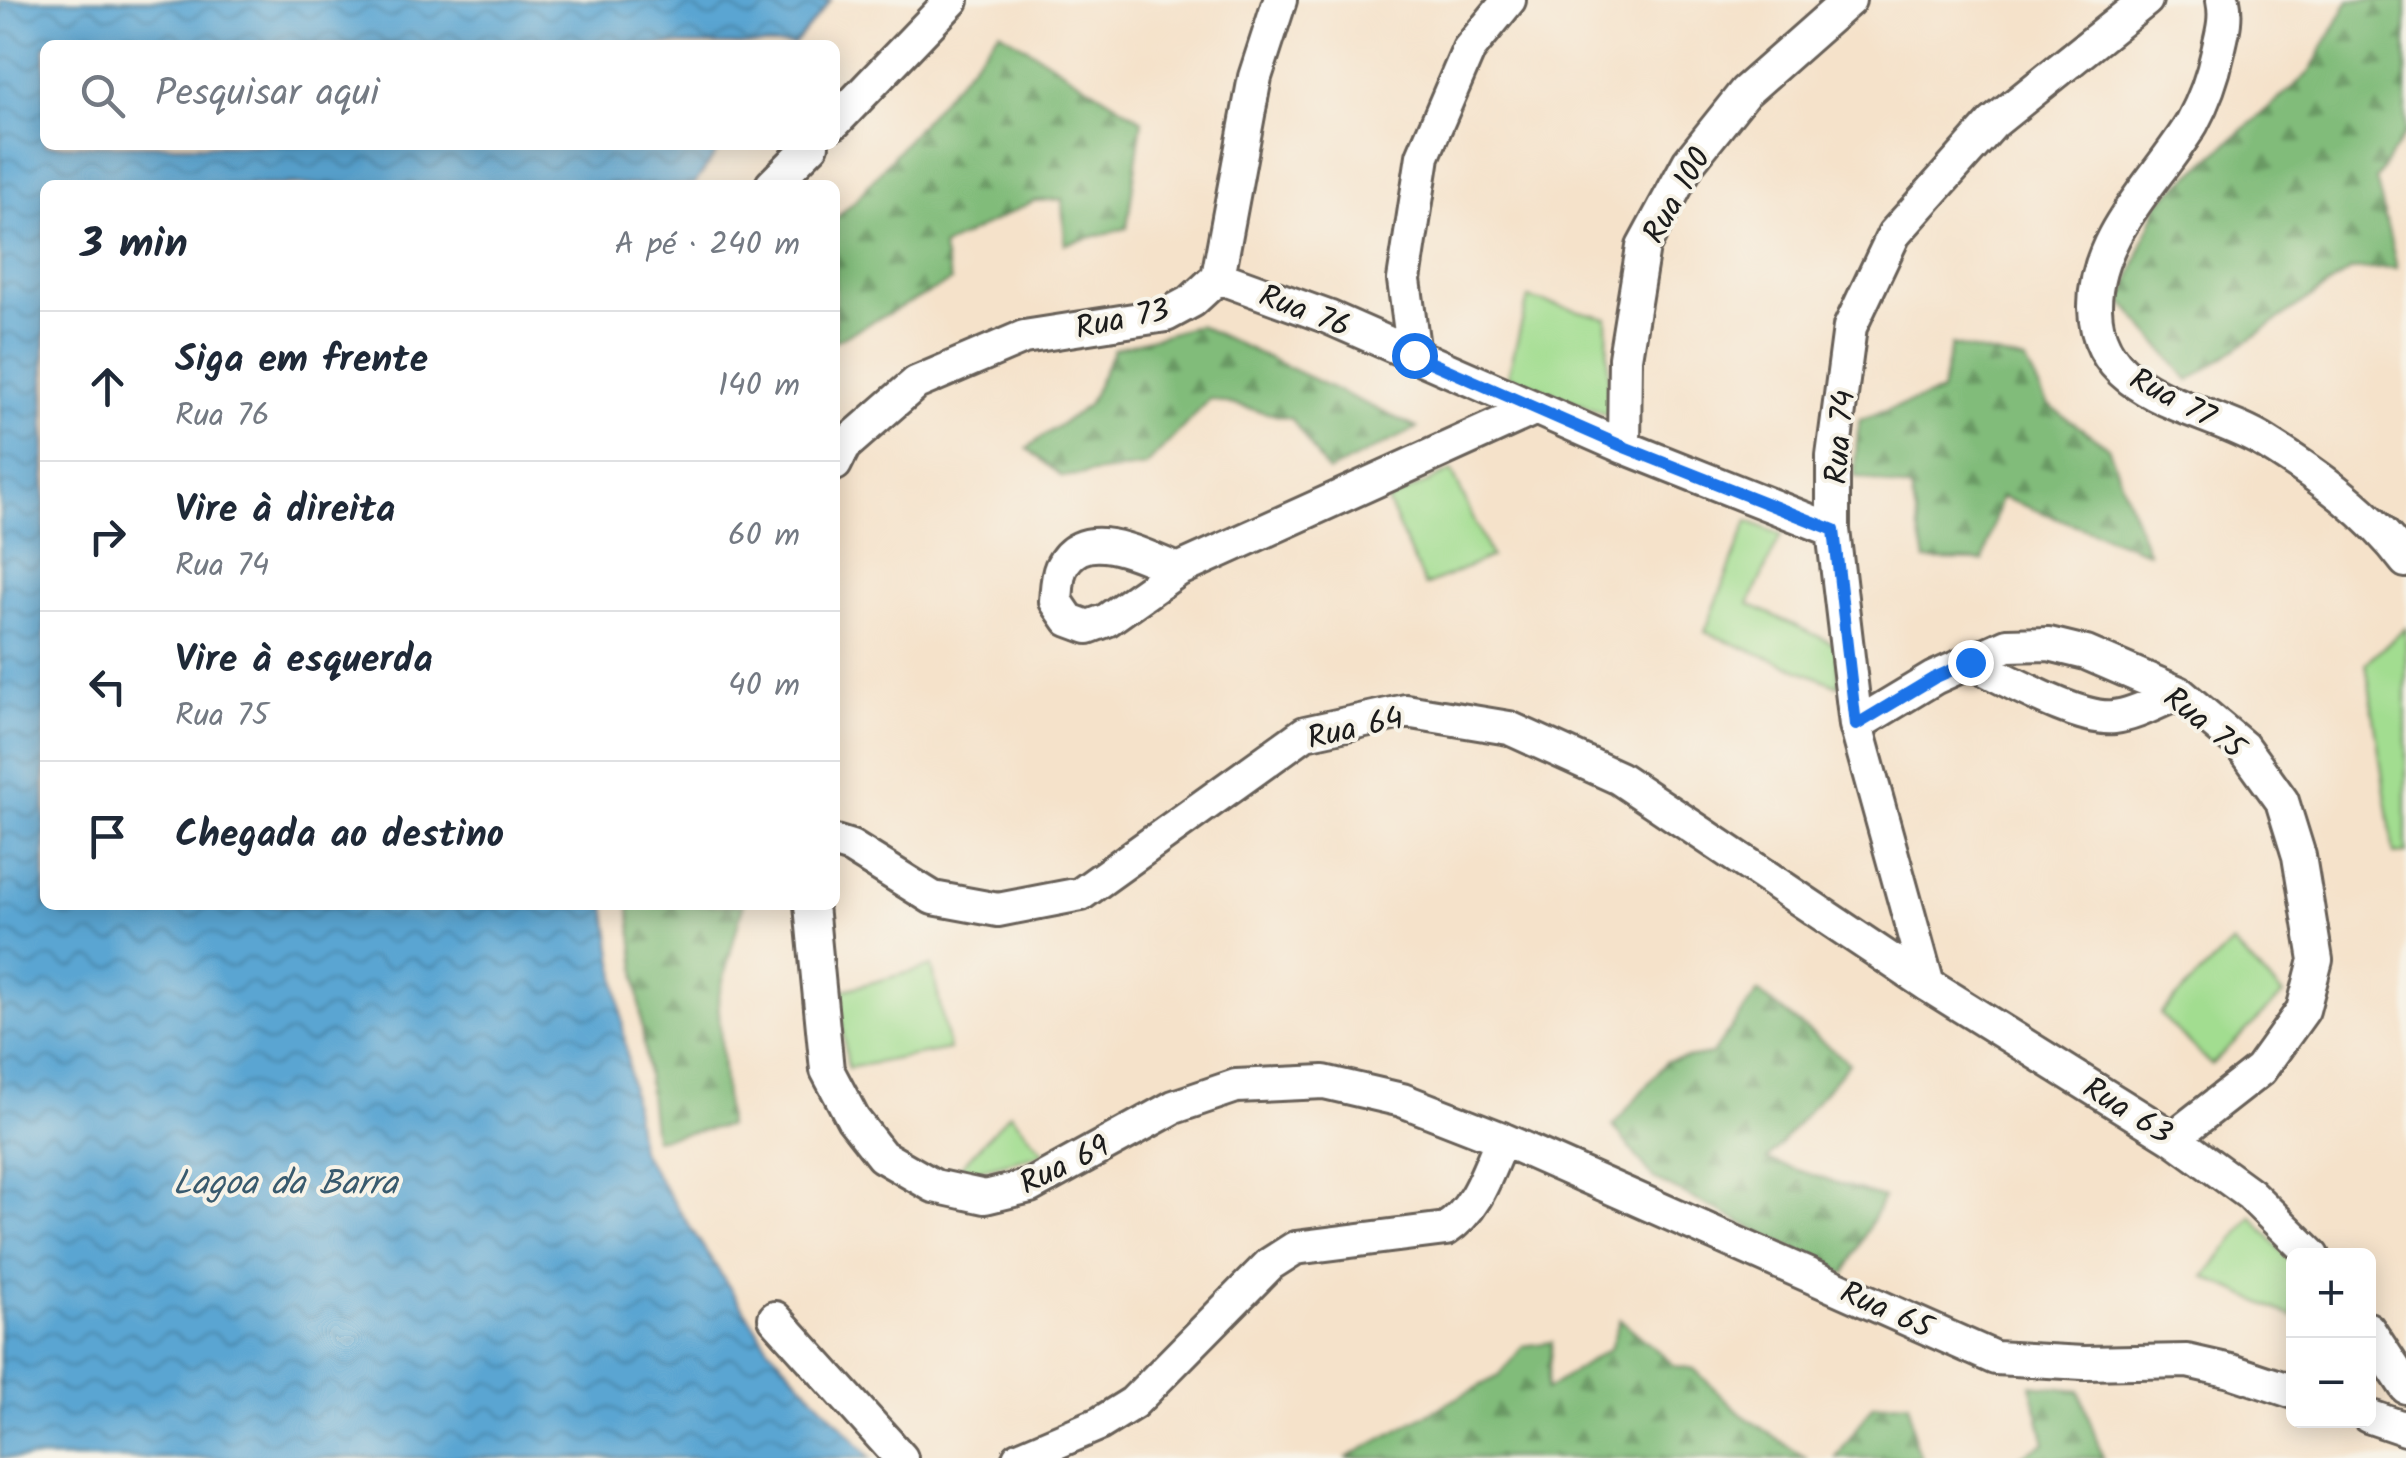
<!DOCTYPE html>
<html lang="pt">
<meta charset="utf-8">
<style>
:root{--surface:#fff;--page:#f6f6f7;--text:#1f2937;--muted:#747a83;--line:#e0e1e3}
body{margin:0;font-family:Kalam,sans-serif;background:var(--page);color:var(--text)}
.controls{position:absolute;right:30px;bottom:30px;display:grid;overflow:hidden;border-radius:15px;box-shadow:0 5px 25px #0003}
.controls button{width:90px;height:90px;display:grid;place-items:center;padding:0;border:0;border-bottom:2px solid var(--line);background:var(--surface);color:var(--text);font:50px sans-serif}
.stop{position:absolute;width:30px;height:30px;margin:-22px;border:8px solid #1a73e8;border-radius:50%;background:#fff}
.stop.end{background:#1a73e8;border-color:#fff;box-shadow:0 2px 10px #0008}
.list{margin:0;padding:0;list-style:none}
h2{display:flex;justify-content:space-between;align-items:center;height:130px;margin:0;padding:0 40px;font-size:42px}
h2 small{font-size:32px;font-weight:400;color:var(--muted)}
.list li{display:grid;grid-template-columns:65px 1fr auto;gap:30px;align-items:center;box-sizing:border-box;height:150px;padding:0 40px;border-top:2px solid var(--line)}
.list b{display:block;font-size:38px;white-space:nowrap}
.list p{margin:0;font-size:32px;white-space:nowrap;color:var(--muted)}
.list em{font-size:32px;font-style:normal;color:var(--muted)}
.icon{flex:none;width:55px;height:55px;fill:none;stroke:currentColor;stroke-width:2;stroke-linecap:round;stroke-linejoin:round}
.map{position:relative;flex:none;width:2406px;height:1458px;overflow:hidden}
.search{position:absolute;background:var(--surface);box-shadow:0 5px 25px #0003;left:40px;top:40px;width:800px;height:110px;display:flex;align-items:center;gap:25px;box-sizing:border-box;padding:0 35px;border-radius:15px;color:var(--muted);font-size:38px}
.panel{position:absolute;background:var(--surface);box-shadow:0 5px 25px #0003;left:40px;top:180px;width:800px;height:730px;border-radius:15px}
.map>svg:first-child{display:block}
</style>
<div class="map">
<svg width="2406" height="1458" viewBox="0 0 2406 1458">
<defs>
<pattern id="forest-firs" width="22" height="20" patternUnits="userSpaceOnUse" patternTransform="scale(2.5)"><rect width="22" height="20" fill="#81bc7a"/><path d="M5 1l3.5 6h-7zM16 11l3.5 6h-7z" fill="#699863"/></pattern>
<pattern id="water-waves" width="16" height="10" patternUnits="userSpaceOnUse" patternTransform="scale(2.5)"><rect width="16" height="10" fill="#5aa5d2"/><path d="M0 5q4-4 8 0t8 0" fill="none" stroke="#4a86aa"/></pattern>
</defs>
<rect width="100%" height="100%" fill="#f7f3e8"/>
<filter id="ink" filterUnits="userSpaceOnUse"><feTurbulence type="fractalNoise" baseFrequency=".01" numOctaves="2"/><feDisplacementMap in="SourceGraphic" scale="20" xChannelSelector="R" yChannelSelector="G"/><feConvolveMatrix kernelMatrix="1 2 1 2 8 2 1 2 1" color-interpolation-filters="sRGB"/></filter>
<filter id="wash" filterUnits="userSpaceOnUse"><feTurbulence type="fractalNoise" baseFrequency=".0048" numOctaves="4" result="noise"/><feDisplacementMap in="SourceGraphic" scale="40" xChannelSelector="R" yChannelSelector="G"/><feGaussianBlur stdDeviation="2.25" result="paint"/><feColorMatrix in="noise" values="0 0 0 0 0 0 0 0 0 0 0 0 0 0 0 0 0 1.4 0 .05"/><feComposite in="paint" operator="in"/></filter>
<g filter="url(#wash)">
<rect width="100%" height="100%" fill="#f5e2ca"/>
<path fill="#a2dd90" stroke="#5f7c56" stroke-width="2.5" d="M 1528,298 L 1607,318 L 1609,416 L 1508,375 Z
M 1452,471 L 1491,557 L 1425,586 L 1387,501 Z
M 1748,521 L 1781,535 L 1749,604 L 1837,645 L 1839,686 L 1705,632 Z
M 2406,627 L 2406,853 L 2394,854 L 2366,663 Z
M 2232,943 L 2283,995 L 2211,1065 L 2160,1014 Z
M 932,966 L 949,1049 L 848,1068 L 837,992 Z
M 1010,1113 L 1045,1153 L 951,1177 Z
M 2252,1216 L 2293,1265 L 2293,1317 L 2205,1277 Z"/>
<path fill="url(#forest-firs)" stroke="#4e6c4b" stroke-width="2.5" d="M 2349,0 L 2406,0 L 2406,132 L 2376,179 L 2397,268 L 2351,270 L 2189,381 L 2122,301 L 2158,203 L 2309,73 Z
M 1000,31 L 1142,120 L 1127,228 L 1065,244 L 1062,199 L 1034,201 L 942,247 L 951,281 L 835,341 L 835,219 L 855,201 Z
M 1198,325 L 1417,428 L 1328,472 L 1292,419 L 1210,399 L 1146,466 L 1062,477 L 1027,448 L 1088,405 L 1114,349 Z
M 1951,345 L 2026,362 L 2047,404 L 2108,447 L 2148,552 L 2001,497 L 1983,561 L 1925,560 L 1911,490 L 1854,476 L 1859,420 L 1941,392 Z
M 629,905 L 743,905 L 718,999 L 727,1126 L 654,1139 Z
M 1758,992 L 1849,1063 L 1767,1160 L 1883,1198 L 1845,1274 L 1654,1179 L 1613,1126 L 1667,1061 L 1712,1054 Z
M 1620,1319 L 1675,1366 L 1694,1369 L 1741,1414 L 1805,1458 L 1346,1458 L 1500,1375 L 1523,1346 L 1552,1342 L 1546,1390 L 1610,1348 Z
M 2031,1385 L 2079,1390 L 2103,1458 L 2016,1458 L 2045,1443 Z
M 1909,1402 L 1915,1444 L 1922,1458 L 1836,1458 L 1873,1405 Z"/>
<path fill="url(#water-waves)" stroke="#3b6077" stroke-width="2.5" d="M 0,0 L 831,0 L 794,45 L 45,45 L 45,145 L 722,145 L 694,185 L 45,185 L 45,905 L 606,905 L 640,1150 L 767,1345 L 871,1458 L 0,1458 Z"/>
</g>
<g filter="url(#ink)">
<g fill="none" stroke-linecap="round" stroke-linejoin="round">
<defs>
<path id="minor" d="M 2223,0 C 2227,19 2222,34 2218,52 C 2213,76 2204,101 2192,123 C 2158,180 2094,235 2095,308 C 2097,401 2207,405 2268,444 C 2319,476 2369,512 2406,561
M 835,122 L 952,0
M 772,185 L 812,145
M 1218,277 L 1328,317 L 1624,447 L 1833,530
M 1414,355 L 1404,280 L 1423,156 L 1469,49 L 1509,0
M 1624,447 L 1625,358 L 1643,247 L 1689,162 L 1745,92 L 1849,0
M 835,464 L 844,446 L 916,383 L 1024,337 L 1166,315 L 1192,301 L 1218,277 L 1255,77 L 1280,0
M 1178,570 C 1145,558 1083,521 1061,568 C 1057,577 1057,591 1056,601 L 1069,620 L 1088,627 L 1107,620 L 1178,570 L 1536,408
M 1970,662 C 2005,678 2078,721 2114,717 C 2135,715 2159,701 2179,693
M 1856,725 L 1934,678 L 2007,645 L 2049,644 L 2086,653 L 2179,693 L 2243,747 L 2282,801 L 2299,856 L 2316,960 L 2303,1010 L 2260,1070 L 2173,1138
M 835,842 L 851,847 L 933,898 L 998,910 L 1081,894 L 1305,733 L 1406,711 L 1509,728 L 1619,778 L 1928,985 L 2173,1138 L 2250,1194 L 2313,1256
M 811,905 L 827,1070 L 853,1119 L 882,1156 L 934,1186 L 985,1197 L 1030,1186 L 1174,1107 L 1236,1086 L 1324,1082 L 1402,1100 L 1502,1139 L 1995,1358 L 2084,1363 L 2187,1361 L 2231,1371 L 2294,1392
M 1928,985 L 1856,725 L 1833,530 L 1833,456 L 1850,327 L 1894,234 L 1993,123 L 2146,0
M 775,1318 L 901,1458
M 2368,1329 L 2406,1387
M 2368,1416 L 2406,1429
M 1019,1458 L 1099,1424 L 1133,1403 L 1270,1264 L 1295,1248 L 1446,1229 C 1477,1209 1487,1172 1502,1139"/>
</defs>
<use href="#minor" stroke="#686159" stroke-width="38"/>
<use href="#minor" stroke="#fff" stroke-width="32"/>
</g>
</g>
<g fill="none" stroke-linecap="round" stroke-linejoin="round" filter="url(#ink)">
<path stroke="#1a73e8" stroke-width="12" d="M 1414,355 L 1624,447 L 1834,530 L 1856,725 L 1934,678 L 1970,662"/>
</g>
<g text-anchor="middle" stroke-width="8" stroke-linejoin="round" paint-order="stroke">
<g font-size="32" fill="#1c1c1c" stroke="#f7f3e8">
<text transform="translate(1676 195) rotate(-60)" y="11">Rua 100</text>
<text transform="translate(1305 310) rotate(21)" y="11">Rua 76</text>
<text transform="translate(1122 318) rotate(-12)" y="11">Rua 73</text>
<text transform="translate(2173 397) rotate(28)" y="11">Rua 77</text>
<text transform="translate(1839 437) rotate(-85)" y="11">Rua 74</text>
<text transform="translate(2205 722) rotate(39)" y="11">Rua 75</text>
<text transform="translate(1355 727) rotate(-13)" y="11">Rua 64</text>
<text transform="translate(2128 1110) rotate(32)" y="11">Rua 63</text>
<text transform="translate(1064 1164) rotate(-26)" y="11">Rua 69</text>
<text transform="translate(1887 1309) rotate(24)" y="11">Rua 65</text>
</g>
<g font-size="35" font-style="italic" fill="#385a6e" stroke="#f7f3e8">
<text x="285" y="1194">Lagoa da Barra</text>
</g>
</g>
</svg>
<div class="controls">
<button>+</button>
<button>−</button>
</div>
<div class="stop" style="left:1414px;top:355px"></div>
<div class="stop end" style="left:1970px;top:662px"></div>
<div class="search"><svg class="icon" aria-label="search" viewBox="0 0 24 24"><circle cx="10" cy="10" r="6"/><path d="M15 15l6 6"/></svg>Pesquisar aqui</div>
<section class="panel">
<h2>3 min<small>A pé · 240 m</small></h2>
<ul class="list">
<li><svg class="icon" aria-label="ahead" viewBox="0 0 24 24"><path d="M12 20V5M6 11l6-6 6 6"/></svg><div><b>Siga em frente</b><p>Rua 76</p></div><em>140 m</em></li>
<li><svg class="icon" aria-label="right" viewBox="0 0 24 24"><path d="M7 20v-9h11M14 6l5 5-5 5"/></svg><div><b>Vire à direita</b><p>Rua 74</p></div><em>60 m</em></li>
<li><svg class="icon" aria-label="left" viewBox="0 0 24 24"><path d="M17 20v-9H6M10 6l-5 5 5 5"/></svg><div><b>Vire à esquerda</b><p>Rua 75</p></div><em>40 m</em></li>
<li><svg class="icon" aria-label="arrive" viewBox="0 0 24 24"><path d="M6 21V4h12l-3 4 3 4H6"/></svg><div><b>Chegada ao destino</b></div></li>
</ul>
</section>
</div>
